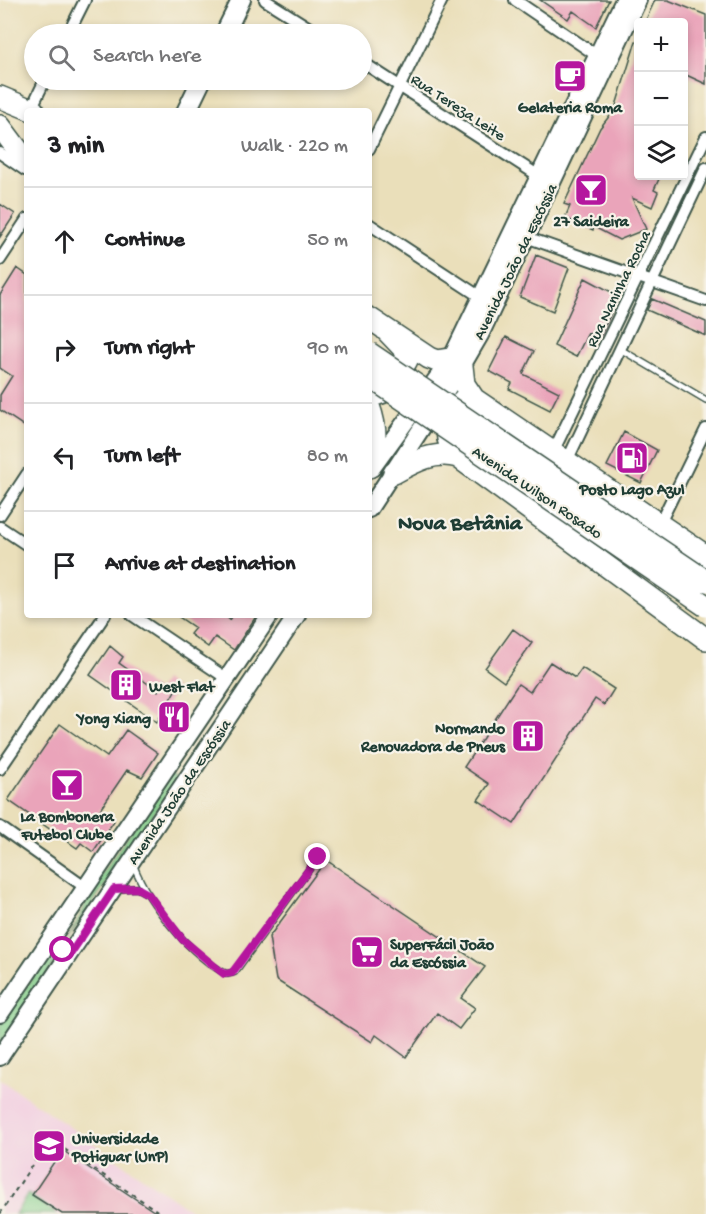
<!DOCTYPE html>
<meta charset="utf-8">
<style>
:root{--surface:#fff;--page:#f2f2f2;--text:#202124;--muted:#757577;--line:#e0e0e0}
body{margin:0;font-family:"Gochi Hand",sans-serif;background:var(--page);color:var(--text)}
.controls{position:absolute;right:18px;top:18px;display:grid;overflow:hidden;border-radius:6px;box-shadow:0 3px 9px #0003}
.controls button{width:54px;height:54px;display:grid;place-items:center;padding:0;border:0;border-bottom:2px solid var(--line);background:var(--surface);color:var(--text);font:30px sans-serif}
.stop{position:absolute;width:18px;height:18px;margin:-14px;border:4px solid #b5179e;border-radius:50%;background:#fff}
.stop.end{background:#b5179e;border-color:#fff;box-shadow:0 2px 6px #0008}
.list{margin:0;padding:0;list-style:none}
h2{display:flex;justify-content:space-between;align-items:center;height:78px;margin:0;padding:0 24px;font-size:26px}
h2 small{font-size:20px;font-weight:400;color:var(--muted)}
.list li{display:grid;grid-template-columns:39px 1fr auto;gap:18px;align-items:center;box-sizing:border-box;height:108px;padding:0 24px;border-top:2px solid var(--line)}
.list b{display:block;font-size:22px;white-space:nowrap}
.list em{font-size:20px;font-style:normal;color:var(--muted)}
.icon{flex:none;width:33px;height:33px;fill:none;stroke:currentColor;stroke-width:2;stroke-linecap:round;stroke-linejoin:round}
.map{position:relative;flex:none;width:706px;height:1214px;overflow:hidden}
.search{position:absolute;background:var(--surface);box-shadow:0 3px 9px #0003;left:24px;top:24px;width:348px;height:66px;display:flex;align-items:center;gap:15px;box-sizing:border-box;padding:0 21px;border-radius:33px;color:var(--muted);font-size:22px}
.panel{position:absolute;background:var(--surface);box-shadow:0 3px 9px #0003;left:24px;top:108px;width:348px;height:510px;border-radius:6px}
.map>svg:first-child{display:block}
</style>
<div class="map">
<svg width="706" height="1214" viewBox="0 0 706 1214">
<rect width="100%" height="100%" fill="#f7f3e8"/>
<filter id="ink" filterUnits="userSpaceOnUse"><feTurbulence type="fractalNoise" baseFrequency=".0167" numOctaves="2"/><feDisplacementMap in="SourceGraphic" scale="12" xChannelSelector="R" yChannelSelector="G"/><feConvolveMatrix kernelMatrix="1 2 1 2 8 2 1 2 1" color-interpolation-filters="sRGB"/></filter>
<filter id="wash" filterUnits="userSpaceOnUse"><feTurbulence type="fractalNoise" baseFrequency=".008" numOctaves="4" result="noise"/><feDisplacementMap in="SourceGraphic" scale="24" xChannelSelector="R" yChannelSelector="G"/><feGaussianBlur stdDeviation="1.35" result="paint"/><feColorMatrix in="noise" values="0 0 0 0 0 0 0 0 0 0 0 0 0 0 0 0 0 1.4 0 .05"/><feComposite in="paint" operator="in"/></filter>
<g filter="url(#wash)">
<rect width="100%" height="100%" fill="#eadfba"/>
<path fill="#f2cfe1" d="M 0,1079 L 196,1214 L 0,1214 Z"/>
<path fill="#85cf8c" stroke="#528660" stroke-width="1.5" d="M 170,775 L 177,780 L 66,942 L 84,908 L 89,892 Z
M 50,951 L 59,956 L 0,1044 L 0,1025 Z
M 28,1194 L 57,1214 L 15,1214 Z"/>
<g id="blocks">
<path fill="#eaa4ba" d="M 540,0 L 609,0 L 596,27 L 573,11 L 568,19 Z
M 655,0 L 668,0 L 706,15 L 706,84 L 684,74 L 684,22 L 645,22 Z
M 636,41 L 639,41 L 639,176 L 650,176 L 659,179 L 654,190 L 658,192 L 652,207 L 632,198 L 646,229 L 619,240 L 594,227 L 593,230 L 565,218 L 570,206 L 564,204 L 600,128 L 615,109 Z
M 0,204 L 15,214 L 0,237 Z
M 536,255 L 569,268 L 553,311 L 520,297 Z
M 17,268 L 27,275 L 27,428 L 0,410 L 0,395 L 12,376 L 0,368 L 0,295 Z
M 585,278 L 619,296 L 599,338 L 588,333 L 576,357 L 554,346 Z
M 652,299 L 706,322 L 706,336 L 647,310 Z
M 506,337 L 534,351 L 523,374 L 559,392 L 550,410 L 509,389 L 512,383 L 489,371 Z
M 624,432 L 657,450 L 641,483 L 607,466 Z
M 176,615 L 224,615 L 230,620 L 233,615 L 257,615 L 234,650 L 215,637 L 208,647 L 190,634 L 195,628 Z
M 513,629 L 532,643 L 504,682 L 485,668 Z
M 110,646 L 123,657 L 119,663 L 158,691 L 164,680 L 176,689 L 157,722 L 90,675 Z
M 550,662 L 575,678 L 582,668 L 614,689 L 604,705 L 595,699 L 514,824 L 478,800 L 489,784 L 464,767 L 518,684 L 530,692 Z
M 60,724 L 107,757 L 126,730 L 158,753 L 142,777 L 127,770 L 99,811 L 114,821 L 93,852 L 81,843 L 77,848 L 8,800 Z
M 326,860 L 485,967 L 461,998 L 475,1008 L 459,1029 L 437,1013 L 406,1057 L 376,1035 L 372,1042 L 276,980 L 269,937 Z
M 62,1150 L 158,1214 L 62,1214 L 32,1195 Z"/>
</g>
</g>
<g filter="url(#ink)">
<use href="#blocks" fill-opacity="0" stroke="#3d5548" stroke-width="1.5"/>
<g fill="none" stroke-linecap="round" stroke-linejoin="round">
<defs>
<path id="lane" d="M 620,349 L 706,400
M 134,866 C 148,903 191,957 227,974 L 235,972 L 318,857
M 118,889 L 137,888 L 146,893"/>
<path id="street" d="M 265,0 L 319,34
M 515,0 L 596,55
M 68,34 L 85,0
M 220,34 L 237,0
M 229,34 L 245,0
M 362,62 L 539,176
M 31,109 L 45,80
M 182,111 L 197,80
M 191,111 L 206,80
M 369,149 L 442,0
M 0,153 L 25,170
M 369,224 L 482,298
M 526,237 L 706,301
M 0,260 L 27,219
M 553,452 L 706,137
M 567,461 L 706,168
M 0,515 L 27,474
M 660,523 L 706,429
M 0,527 L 27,545
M 132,615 L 226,678
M 0,769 L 105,615
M 0,827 L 86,888"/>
<path id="secondary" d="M 372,468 L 451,359 L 624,0
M 369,509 L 462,366 L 480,335 L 638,0
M 0,1014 L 270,615
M 0,1057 L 297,615"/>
<path id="highway" d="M 0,97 L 34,111
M 0,126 L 27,162
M 369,318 L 429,358 L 437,361 L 451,359
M 462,366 L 464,384 L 474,399 L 706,556
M 369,394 C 390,398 398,375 407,360 L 403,348 L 384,328
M 474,399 L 464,399 C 446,418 440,436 458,457 L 706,639
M 369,406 C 377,428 377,445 369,467
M 394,473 C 414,462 435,450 458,457"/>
</defs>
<use href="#lane" stroke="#3d5548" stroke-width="8"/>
<use href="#street" stroke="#3d5548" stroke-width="14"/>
<use href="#secondary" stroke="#3d5548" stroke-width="20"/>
<use href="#highway" stroke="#3d5548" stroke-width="24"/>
<path stroke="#3d5548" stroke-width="2" stroke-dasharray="4.5 4.5" stroke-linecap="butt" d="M 0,1214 L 49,1139 L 162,1214"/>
<use href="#lane" stroke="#fff" stroke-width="5"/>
<use href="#street" stroke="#fff" stroke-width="10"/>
<use href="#secondary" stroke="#fff" stroke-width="16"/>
<use href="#highway" stroke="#fff" stroke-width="21"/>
<defs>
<path id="highway-bridge" d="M 369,353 L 706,581
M 369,376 L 706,606"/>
</defs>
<use href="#highway-bridge" stroke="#3d5548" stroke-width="24" stroke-linecap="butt"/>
<use href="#highway-bridge" stroke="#fff" stroke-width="21"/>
</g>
</g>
<g fill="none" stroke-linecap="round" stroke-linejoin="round" filter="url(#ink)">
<path stroke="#b5179e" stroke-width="8" d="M 63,950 L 69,956 L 114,889 L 137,888 L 148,894 L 183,940 L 224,974 L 232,973 L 318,857"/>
</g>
<defs>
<symbol id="cafe-square" viewBox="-11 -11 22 22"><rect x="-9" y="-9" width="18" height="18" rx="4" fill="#b5179e" stroke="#f7f3e8"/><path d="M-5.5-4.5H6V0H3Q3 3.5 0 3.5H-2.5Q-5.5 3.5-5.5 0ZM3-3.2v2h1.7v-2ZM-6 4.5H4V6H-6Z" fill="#fff"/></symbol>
<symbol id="bar-square" viewBox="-11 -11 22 22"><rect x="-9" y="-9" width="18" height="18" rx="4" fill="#b5179e" stroke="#f7f3e8"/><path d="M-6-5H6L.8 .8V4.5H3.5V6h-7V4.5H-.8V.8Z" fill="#fff"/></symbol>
<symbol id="fuel-square" viewBox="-11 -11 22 22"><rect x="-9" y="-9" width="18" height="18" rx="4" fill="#b5179e" stroke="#f7f3e8"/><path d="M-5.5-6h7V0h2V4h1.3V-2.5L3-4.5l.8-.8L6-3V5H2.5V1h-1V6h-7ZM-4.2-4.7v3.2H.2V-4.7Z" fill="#fff"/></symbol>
<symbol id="building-square" viewBox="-11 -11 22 22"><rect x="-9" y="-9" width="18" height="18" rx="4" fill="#b5179e" stroke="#f7f3e8"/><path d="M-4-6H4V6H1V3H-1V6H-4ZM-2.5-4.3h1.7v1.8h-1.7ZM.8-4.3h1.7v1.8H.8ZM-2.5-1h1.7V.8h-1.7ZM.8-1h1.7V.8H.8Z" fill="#fff"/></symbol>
<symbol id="restaurant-square" viewBox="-11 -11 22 22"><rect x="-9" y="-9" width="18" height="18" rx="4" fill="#b5179e" stroke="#f7f3e8"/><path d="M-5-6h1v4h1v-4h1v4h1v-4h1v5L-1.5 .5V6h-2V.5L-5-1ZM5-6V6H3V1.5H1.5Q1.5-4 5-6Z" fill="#fff"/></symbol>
<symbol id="supermarket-square" viewBox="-11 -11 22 22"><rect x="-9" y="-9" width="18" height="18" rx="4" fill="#b5179e" stroke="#f7f3e8"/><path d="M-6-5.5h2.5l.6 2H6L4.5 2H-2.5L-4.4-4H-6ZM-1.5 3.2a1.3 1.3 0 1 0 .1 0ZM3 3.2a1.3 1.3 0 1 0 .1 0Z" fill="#fff"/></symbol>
<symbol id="university-square" viewBox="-11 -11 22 22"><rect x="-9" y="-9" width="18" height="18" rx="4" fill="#b5179e" stroke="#f7f3e8"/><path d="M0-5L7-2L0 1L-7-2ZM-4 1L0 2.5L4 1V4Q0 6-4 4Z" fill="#fff"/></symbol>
</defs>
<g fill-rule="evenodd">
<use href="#cafe-square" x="551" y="57" width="38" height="38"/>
<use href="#bar-square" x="572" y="171" width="38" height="38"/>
<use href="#fuel-square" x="613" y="439" width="38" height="38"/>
<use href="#building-square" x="107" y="666" width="38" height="38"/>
<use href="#restaurant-square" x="155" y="698" width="38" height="38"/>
<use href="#building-square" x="509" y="717" width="38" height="38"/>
<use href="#bar-square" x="48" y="766" width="38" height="38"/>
<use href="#supermarket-square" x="348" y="933" width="38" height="38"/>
<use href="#university-square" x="30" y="1127" width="38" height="38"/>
</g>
<g text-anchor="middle" stroke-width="4.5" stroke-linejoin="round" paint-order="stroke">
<g font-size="16" fill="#1f3d34" stroke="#f7f3e8">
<text transform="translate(459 106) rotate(33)" y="6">Rua Tereza Leite</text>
<text transform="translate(514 261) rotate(-64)" y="6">Avenida João da Escóssia</text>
<text transform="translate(617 288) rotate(-64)" y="6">Rua Naninha Rocha</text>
<text transform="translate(538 491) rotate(34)" y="6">Avenida Wilson Rosado</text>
<text transform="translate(178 791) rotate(-56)" y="6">Avenida João da Escóssia</text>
</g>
<g font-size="16" font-weight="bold" fill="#1f3d34" stroke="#f7f3e8">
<text x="570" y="112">Gelateria Roma</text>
<text x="591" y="226">27 Saideira</text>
<text x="632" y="494">Posto Lago Azul</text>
<text x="149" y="691" text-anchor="start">West Flat</text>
<text x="151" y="723" text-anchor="end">Yong Xiang</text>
<text x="505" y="733" text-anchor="end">Normando<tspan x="505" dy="18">Renovadora de Pneus</tspan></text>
<text x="67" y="821">La Bombonera<tspan x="67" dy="18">Futebol Clube</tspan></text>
<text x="390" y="949" text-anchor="start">SuperFácil João<tspan x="390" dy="18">da Escóssia</tspan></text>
<text x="72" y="1143" text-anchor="start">Universidade<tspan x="72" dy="18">Potiguar (UnP)</tspan></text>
</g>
<g font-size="22" font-weight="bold" fill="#1f3d34" stroke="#f7f3e8">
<text x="460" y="529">Nova Betânia</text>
</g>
</g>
</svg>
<div class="controls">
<button>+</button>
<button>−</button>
<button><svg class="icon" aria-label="layers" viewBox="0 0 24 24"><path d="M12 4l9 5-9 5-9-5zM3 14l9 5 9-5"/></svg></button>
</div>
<div class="stop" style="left:63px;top:950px"></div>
<div class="stop end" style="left:318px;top:857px"></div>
<div class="search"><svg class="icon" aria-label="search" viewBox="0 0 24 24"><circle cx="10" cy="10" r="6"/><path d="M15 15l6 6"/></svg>Search here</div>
<section class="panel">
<h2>3 min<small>Walk · 220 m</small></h2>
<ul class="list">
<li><svg class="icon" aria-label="ahead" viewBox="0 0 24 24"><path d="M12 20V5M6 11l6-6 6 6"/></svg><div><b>Continue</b></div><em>50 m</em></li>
<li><svg class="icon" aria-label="right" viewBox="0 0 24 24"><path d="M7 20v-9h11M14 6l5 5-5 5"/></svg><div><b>Turn right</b></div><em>90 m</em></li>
<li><svg class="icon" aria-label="left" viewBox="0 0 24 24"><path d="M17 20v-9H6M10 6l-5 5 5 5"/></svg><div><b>Turn left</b></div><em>80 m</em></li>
<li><svg class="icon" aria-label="arrive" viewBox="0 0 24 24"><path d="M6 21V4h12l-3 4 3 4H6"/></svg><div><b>Arrive at destination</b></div></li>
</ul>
</section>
</div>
